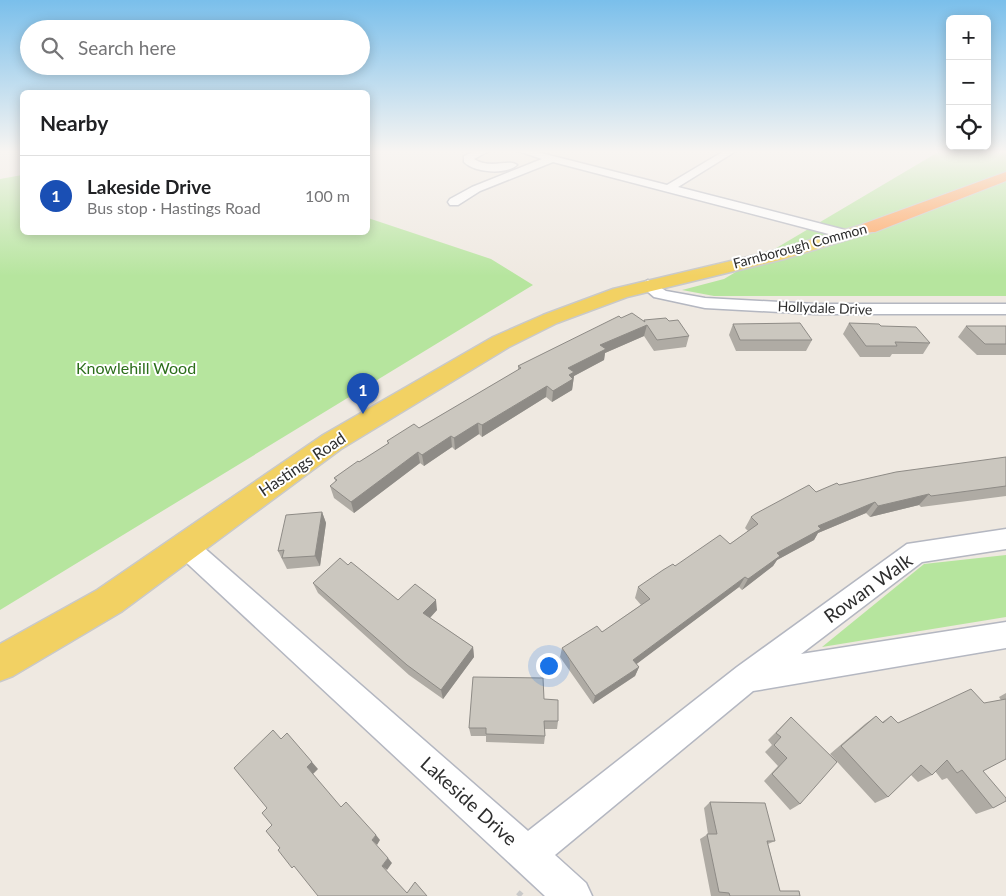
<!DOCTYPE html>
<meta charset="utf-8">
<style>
:root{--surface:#fff;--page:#f6f6f6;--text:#202124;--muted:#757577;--line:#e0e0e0;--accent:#2563eb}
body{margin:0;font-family:Lato,sans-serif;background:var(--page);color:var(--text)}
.controls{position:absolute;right:15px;top:15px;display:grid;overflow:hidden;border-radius:8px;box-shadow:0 2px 12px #0003}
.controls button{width:45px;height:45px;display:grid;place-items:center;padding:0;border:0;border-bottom:1px solid var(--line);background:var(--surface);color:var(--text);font:25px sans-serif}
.you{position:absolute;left:548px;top:665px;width:18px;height:18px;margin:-12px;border:4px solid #fff;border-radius:50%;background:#1a73e8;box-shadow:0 0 0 8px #1a73e833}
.badge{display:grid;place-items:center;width:32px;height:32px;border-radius:50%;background:var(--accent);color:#fff;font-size:16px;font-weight:700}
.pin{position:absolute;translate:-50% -41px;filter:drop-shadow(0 1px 2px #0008)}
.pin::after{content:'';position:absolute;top:26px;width:18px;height:15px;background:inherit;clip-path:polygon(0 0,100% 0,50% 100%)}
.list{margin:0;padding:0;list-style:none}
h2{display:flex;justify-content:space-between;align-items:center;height:65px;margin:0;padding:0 20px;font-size:21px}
h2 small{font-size:16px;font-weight:400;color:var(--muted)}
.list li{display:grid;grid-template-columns:32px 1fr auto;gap:15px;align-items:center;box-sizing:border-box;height:80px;padding:0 20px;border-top:1px solid var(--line)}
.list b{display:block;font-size:19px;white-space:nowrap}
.list p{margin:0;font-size:16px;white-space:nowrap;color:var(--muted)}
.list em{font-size:16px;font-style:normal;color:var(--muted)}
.icon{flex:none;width:28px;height:28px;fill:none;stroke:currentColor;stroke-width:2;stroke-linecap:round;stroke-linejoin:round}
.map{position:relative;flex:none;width:1006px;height:896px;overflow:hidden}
.search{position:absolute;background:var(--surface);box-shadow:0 2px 12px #0003;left:20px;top:20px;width:350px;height:55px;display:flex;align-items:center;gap:12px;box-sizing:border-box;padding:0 18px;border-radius:28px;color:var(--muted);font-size:19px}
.panel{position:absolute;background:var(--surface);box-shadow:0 2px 12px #0003;left:20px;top:90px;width:350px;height:145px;border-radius:8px}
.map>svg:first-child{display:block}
</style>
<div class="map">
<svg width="1006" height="896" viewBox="0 0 1006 896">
<rect width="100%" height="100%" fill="#efe9e1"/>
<path fill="#b6e59e" d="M 940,151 L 1006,151 L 1006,296 L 714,296 L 682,290 L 724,279 Z
M 22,175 L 22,232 L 368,232 L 368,218 L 491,259 L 533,285 L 0,610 L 0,179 Z
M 1006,555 L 1006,617 L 822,647 L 924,564 Z"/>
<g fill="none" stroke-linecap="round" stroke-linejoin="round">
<defs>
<path id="minor" d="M 476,151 L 489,151 L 474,159 C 491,170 509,158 517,165 C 506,175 475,173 464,162 L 464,156 Z
M 518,151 L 533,151 L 667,185 L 724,151 L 736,151 L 678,187 L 853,232 L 855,235 L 848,239 L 553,162 L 480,191 L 458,205 L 450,205 L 448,202 L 450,199 L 472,187 L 542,159 Z
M 648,280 L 666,291 L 705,298 L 815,304 L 1006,304 L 1006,314 L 815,314 L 705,308 L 654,297 L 640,285 Z
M 1006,529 L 1006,549 L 922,562 L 801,654 L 1006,622 L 1006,648 L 753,691 L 555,855 L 586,883 L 592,896 L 545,896 L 176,553 L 173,546 L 176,539 L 185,536 L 194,539 L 528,831 L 737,667 L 907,544 Z"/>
<path id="major" d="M 869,223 L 877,228 L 875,231 L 784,259 L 627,297 L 557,323 L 509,347 L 341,449 L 121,612 L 13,676 L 0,681 L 0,644 L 97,590 L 323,435 L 493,337 L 543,315 L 613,289 L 773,251 Z"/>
<path id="highway" d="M 1006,172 L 1006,181 L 875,232 L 863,232 L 860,228 L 863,224 Z"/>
</defs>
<use href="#minor" stroke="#b4b7c1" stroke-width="3"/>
<use href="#major" stroke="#c9c9c9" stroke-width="3"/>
<use href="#highway" stroke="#c9c9c9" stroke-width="2"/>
<path stroke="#c9c9c9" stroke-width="5" stroke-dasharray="5.5 4" stroke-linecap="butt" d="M 518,896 L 524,889"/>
<use href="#minor" fill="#fff" fill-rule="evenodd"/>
<use href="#major" fill="#f2d163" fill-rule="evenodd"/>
<use href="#highway" fill="#ffa35c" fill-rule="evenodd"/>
</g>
<path fill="#afaba4" d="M 621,318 L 643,321 L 644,320 L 669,321 L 689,336 L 686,347 L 654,351 L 644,336 L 605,353 L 604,360 L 574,376 L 572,390 L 552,402 L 546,397 L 482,437 L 479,434 L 455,450 L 452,447 L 424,466 L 420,463 L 354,513 L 334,498 L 330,486 L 336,482 L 334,478 L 388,444 L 387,441 L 419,428 L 518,370 L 518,366 Z
M 849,323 L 881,326 L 930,343 L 923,354 L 892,354 L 890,357 L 860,357 L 843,334 Z
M 733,324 L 812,340 L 806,351 L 736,351 L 729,335 Z
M 966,326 L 1006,326 L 1006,355 L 977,355 L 958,337 Z
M 1006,457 L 1006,496 L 921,507 L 919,505 L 870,517 L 866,513 L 818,533 L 814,540 L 777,560 L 773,566 L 742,590 L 739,587 L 636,664 L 639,667 L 635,676 L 593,704 L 560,657 L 562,648 L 602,632 L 641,605 L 635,598 L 638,587 L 675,566 L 730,544 L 748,531 L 745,528 L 751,517 L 816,492 L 839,485 Z
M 322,512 L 326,523 L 320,566 L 287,569 L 278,551 Z
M 348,565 L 398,600 L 437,610 L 430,618 L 473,647 L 474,657 L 443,699 L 409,675 L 318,593 L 313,583 Z
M 1006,693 L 1006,759 L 983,771 L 993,808 L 976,814 L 947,778 L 942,780 L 935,771 L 932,775 L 918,782 L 911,775 L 888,797 L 875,803 L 830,754 L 865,724 L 876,716 L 882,722 L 891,716 L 898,723 L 1001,700 L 999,697 Z
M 544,699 L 558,721 L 557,729 L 545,729 L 545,736 L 544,744 L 486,742 L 486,736 L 471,736 L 469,728 Z
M 791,717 L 800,804 L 790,810 L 764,781 L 778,766 L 765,752 L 772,745 L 768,740 Z
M 710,802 L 775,841 L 768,844 L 780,891 L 800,896 L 711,896 L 700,839 L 708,834 L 704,808 Z"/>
<path fill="#8e8b86" d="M 647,325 L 644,336 L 605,353 L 604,360 L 574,376 L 572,390 L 552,402 L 553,391 L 568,368 L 600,345 Z
M 547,386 L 546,397 L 482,437 L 482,425 Z
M 478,423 L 479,434 L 455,450 L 454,438 Z
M 451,436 L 452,447 L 424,466 L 422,455 Z
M 418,452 L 420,463 L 354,513 L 351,502 Z
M 929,494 L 919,505 L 870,517 L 878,506 Z
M 875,502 L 866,513 L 818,533 L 814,540 L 777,560 L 773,566 L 742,590 L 748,579 L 777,553 L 818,526 Z
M 322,512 L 326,523 L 320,566 L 315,556 Z
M 745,577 L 739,587 L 630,669 L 633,660 Z
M 436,600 L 437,610 L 425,623 L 423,613 Z
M 473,647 L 474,657 L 443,699 L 441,690 Z
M 639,667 L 635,676 L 593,704 L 595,696 Z
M 312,762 L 318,769 L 313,774 L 307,767 Z
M 376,835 L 380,840 L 377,845 L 372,840 Z
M 388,858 L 392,863 L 387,870 L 382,866 Z"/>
<path fill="#cbc7bf" stroke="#8e8b86" d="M 632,313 L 645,322 L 644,320 L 666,318 L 669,321 L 678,320 L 689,336 L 657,340 L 647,325 L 600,345 L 606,349 L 568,368 L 574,372 L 569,375 L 573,379 L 553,391 L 547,386 L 482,425 L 478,423 L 454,438 L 451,436 L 422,455 L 418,452 L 351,502 L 330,486 L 337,480 L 334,478 L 358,461 L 359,462 L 389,443 L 387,441 L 414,424 L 419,428 L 521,368 L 518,366 L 619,316 L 621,318 Z
M 800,323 L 812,340 L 740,340 L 733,324 Z
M 849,323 L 879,324 L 881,326 L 916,327 L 930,343 L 895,342 L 897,346 L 866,346 Z
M 966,326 L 1006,326 L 1006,344 L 985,344 Z
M 1006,457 L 1006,486 L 931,496 L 929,494 L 878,506 L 875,502 L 818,526 L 821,529 L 777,553 L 780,556 L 748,579 L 745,577 L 633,660 L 639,667 L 595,696 L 562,648 L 597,626 L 602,632 L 650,599 L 638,587 L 663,570 L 673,564 L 675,566 L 720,535 L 730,544 L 758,524 L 751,517 L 755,514 L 809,485 L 816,492 L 837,483 L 839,485 L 896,472 Z
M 322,512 L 315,556 L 282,558 L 284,550 L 278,551 L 286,515 Z
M 340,558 L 348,565 L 351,562 L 398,600 L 415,584 L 436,600 L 423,613 L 473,647 L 441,690 L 407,665 L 313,583 Z
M 473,677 L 543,678 L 544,699 L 558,700 L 558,721 L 544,721 L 545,736 L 486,734 L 486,728 L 469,728 Z
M 971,689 L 984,703 L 1006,699 L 1006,759 L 983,771 L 1006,798 L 1006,801 L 993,808 L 962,770 L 957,773 L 947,760 L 932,775 L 921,765 L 888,797 L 841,746 L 876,716 L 883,723 L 891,716 L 898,723 Z
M 791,717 L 837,762 L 800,804 L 772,774 L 787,758 L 774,745 L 781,737 L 776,733 Z
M 273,730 L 281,739 L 287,733 L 312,762 L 307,767 L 341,807 L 346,802 L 376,835 L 372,840 L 388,858 L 382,866 L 407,893 L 415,882 L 427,896 L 318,896 L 294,866 L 292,868 L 278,850 L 280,848 L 266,831 L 272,825 L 262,813 L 267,808 L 234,768 Z
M 710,802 L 765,803 L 775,841 L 767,841 L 780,891 L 799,891 L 800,896 L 730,896 L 729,893 L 719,892 L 707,834 L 717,834 Z"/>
<linearGradient id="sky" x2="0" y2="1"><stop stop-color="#7abfeb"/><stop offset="0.55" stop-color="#f8f5f2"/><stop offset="1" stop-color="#f8f5f2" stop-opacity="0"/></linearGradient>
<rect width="1006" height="276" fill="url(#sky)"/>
<g text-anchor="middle" stroke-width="4" stroke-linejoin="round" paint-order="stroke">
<g font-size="14" fill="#2e2e2e" stroke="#fff">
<text transform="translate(800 246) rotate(-15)" y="5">Farnborough Common</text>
<text transform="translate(825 308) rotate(2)" y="5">Hollydale Drive</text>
</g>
<g font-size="16" fill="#2c6e1b" stroke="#fff">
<text x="136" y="374">Knowlehill Wood</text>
</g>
<g font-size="16" fill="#2e2e2e" stroke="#fff">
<text transform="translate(302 464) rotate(-34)" y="6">Hastings Road</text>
</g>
<g font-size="19" fill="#2e2e2e" stroke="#fff">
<text transform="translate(868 588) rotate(-36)" y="7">Rowan Walk</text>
<text transform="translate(469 801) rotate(42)" y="7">Lakeside Drive</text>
</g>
</g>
</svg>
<div class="controls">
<button>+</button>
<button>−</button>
<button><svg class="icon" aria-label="locate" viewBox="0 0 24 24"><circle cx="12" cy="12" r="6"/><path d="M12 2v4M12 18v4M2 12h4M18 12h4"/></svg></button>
</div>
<div class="you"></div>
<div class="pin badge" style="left:363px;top:414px;background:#1a4fb4">1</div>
<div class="search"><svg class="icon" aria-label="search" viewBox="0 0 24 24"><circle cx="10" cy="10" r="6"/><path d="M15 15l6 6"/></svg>Search here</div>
<section class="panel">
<h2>Nearby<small></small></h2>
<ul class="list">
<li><span class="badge" style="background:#1a4fb4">1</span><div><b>Lakeside Drive</b><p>Bus stop · Hastings Road</p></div><em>100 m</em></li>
</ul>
</section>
</div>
